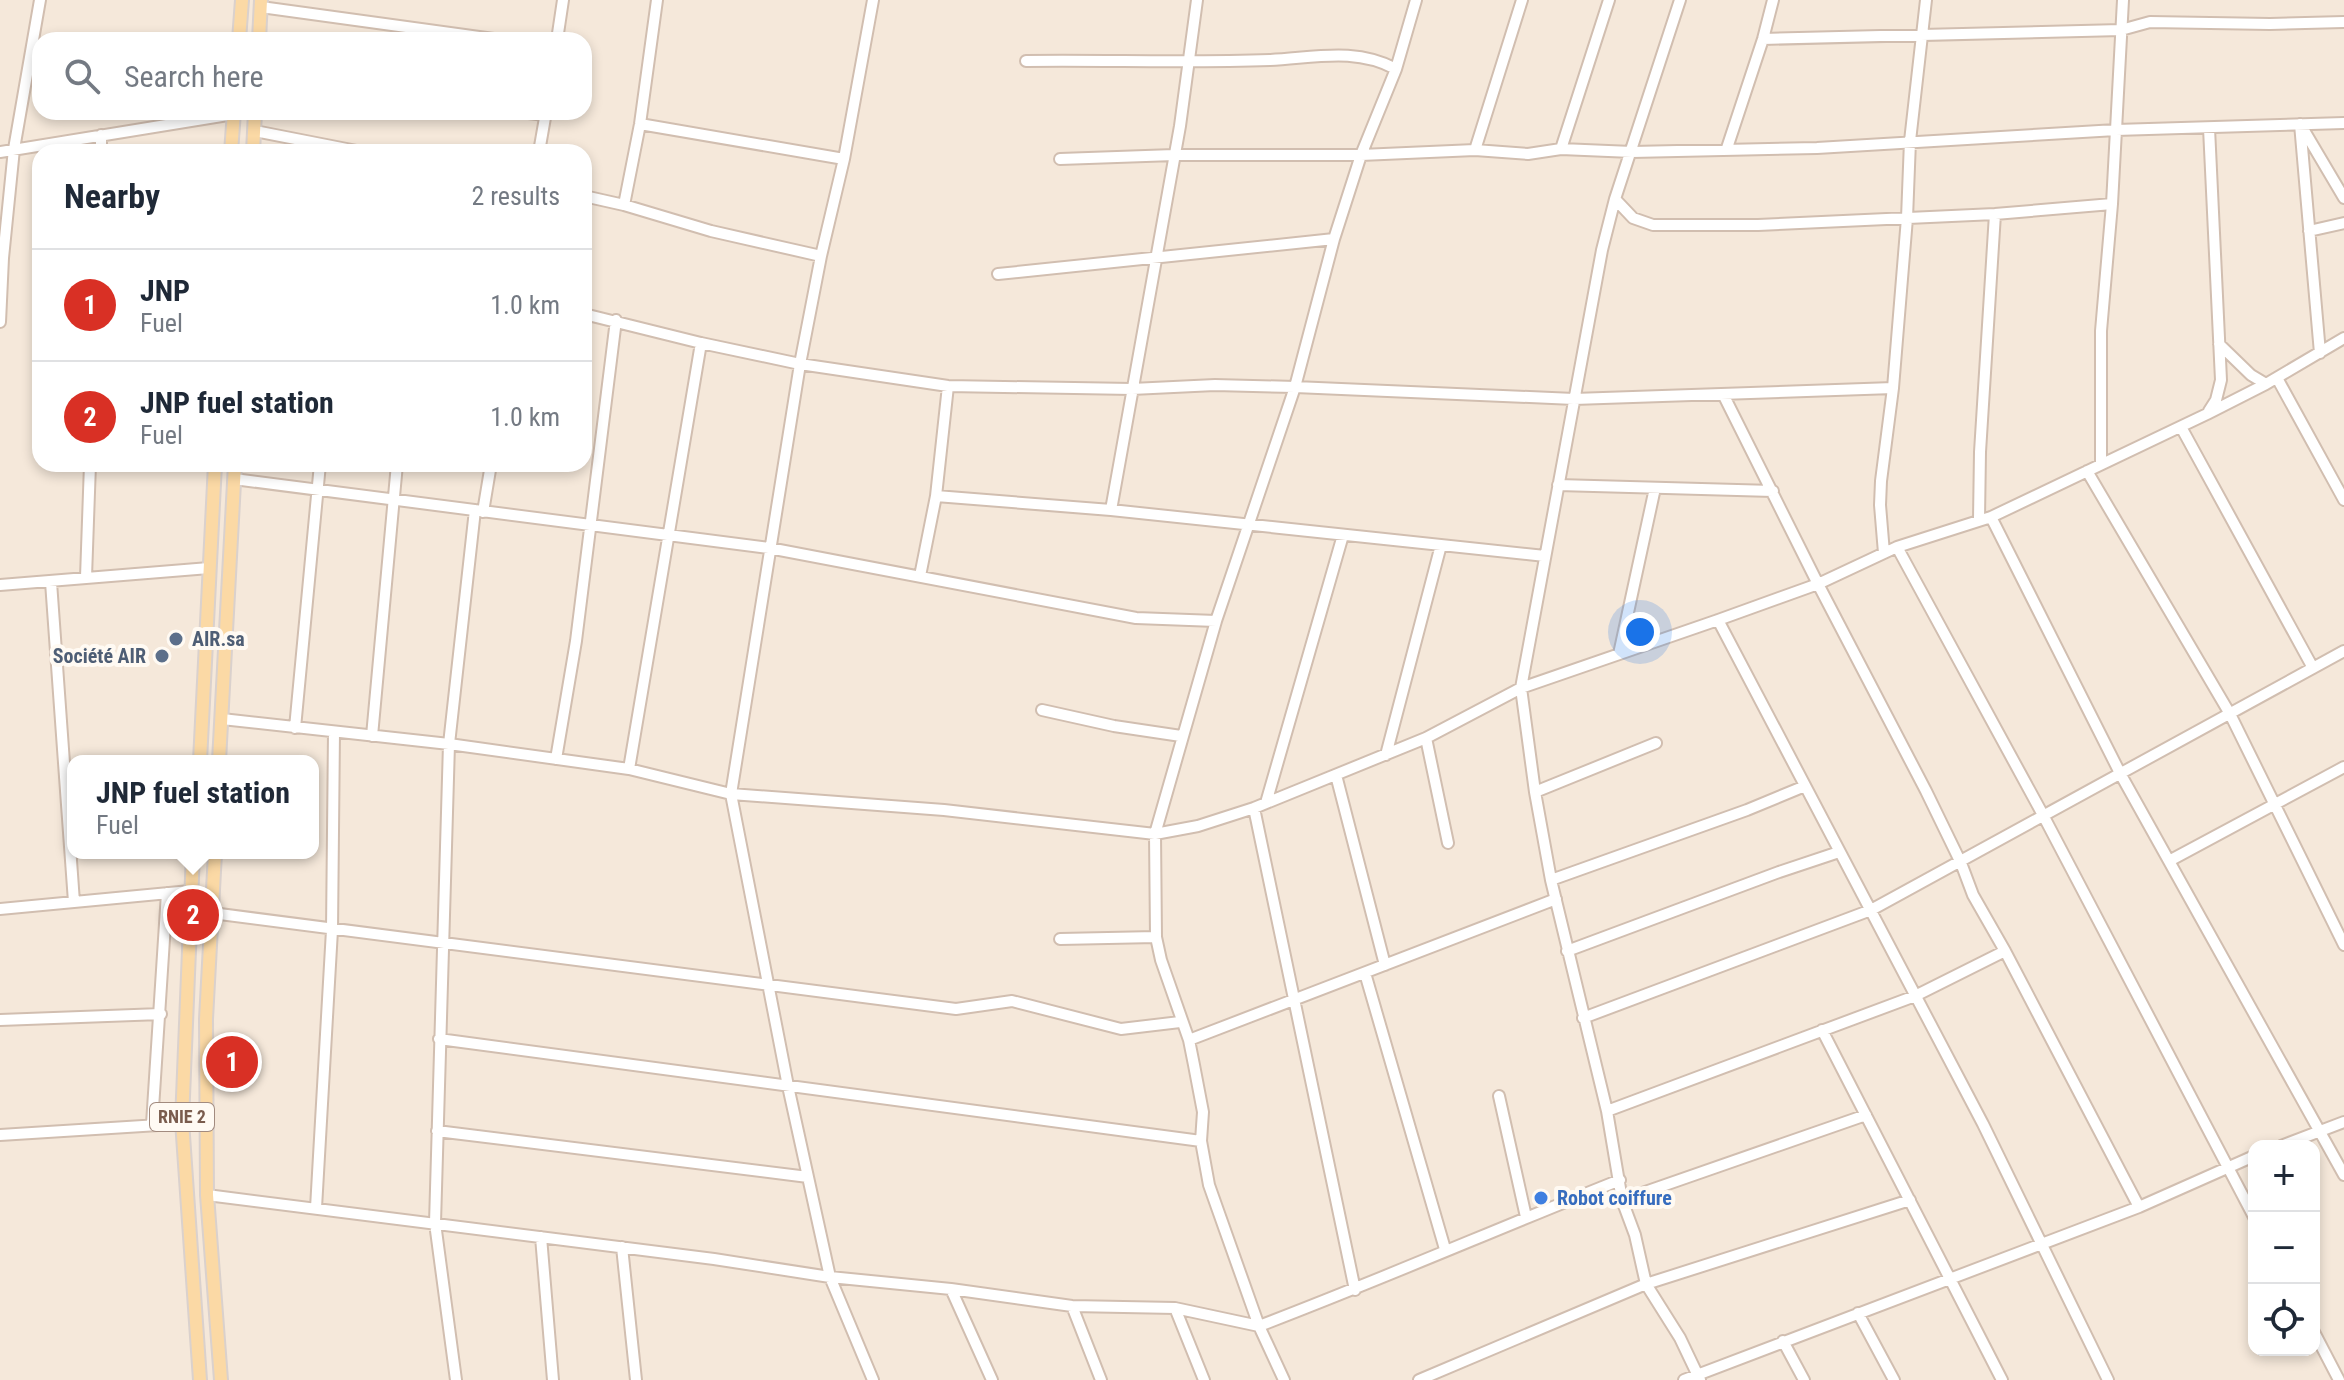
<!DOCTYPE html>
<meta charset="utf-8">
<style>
:root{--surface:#fff;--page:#f6f6f7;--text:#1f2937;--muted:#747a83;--line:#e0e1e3;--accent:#d93025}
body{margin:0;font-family:"Roboto Condensed",sans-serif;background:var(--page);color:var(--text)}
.controls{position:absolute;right:24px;bottom:24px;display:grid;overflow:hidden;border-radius:16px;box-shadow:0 4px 12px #0003}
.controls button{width:72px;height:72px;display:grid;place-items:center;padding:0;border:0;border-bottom:2px solid var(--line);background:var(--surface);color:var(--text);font:40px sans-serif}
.you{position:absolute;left:1640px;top:632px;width:28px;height:28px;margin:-20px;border:6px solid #fff;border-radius:50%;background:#1a73e8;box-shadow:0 0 0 12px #1a73e833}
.badge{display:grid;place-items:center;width:52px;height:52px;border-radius:50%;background:var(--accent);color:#fff;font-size:26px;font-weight:700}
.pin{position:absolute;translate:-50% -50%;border:4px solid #fff;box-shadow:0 2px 8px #0006}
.popup{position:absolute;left:67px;top:755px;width:252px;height:104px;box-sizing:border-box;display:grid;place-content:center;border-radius:16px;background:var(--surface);filter:drop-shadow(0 2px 6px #0005);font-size:26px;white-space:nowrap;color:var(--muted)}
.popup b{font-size:30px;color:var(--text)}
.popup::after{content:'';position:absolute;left:50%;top:100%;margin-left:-16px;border:16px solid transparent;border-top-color:var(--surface)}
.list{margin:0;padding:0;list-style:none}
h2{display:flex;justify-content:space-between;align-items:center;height:104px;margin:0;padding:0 32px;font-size:34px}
h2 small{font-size:26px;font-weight:400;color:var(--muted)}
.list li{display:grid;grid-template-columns:52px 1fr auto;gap:24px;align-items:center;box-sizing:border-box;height:112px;padding:0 32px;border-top:2px solid var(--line)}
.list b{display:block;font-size:30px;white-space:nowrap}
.list p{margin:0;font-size:26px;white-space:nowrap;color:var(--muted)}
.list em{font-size:26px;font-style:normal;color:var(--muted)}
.icon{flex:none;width:44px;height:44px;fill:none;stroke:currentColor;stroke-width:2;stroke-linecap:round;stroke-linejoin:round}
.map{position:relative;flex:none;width:2344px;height:1380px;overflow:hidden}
.search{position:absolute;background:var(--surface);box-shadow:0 4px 12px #0003;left:32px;top:32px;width:560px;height:88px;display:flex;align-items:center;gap:20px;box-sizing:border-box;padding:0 28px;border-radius:24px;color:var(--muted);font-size:30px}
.panel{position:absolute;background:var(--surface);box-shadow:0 4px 12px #0003;left:32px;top:144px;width:560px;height:328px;border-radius:24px}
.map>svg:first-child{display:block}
</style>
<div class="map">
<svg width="2344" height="1380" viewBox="0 0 2344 1380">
<rect width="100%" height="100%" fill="#fdf6ec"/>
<path fill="#f5e8da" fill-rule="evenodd" d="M 0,0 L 2344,0 L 2344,1380 L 0,1380 ZM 40,40 L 584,40 L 584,112 L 40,112 ZM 40,152 L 584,152 L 584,464 L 40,464 ZM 73,761 L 313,761 L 313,853 L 73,853 ZM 2254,1146 L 2314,1146 L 2314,1350 L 2254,1350 Z"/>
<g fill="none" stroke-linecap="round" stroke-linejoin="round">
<defs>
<path id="minor" d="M 1416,0 L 1396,69 L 1361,155 L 1334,239 L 1295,387 L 1216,621 L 1155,834 L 1156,937 L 1161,960 L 1189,1040 L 1194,1065 L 1203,1112 L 1201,1141 L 1209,1185 L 1259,1326 C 1380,1280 1499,1228 1620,1180
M 1680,0 L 1615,199 L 1602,250 L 1521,688 L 1535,792 L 1551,880 L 1607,1111 L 1622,1200 L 1635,1235 L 1646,1284 L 1680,1338 L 1700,1380
M 261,7 L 501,40
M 1763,39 L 2121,30 L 2150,22 L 2270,24 L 2344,22
M 557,40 L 563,0
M 1026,61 C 1107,60 1189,63 1270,60 C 1314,58 1355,47 1396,69
M 520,112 L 545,115
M 640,124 L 844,159
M 2300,124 L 2320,353
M 2302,127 L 2344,198
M 255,131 L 362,152
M 1727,148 L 1763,39 L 1773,0
M 1561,149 L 1609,0
M 1475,150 L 1522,0
M 0,152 L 234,114
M 101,152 L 101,135
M 539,152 L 546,112
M 1060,159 L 1174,155 L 1361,155 L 1475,150 L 1528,154 L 1561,149 L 1632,152 L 1817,148 L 2116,130 L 2344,123
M 584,196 L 624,205 L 711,231 L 821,256
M 1615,199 L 1633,218 L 1653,225 L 1758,225 L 1995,214 L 2112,204
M 624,205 L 640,124 L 657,0
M 2309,231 L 2344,223
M 998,274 L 1334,239
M 584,314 L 701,343 L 800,364 L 948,386 L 1132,389 L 1215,385 L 1295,387 L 1574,399 L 1893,388
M 0,322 L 3,258 L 14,149 L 40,0
M 2219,344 L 2251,375 L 2266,384
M 2277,378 L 2344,500
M 1723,394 L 1818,584 L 1926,791 L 1961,863 L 1973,895 L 2005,951 L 2139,1207
M 2209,411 L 2216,400 L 2221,380 L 2209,128
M 2181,427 L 2313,668
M 2101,464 L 2101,331 L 2112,204 L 2123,0
M 2087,471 L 2230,714 L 2344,945
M 234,479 L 769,548 L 1136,618 L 1216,621
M 1558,485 L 1773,491
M 936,496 L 1111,510 L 1545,556
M 1111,510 L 1180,126 L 1197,0
M 483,512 L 491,464
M 1991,517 L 2121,775 L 2344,1175
M 1979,519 L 1980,452 L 1995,214
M 1897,547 L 2043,815 L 2254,1217
M 1884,553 L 1880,505 L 1881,481 L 1893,388 L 1907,218 L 1910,141 L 1926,0
M 920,576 L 936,496 L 948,386
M 86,577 L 90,464
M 51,582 L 74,902
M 0,585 L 209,568
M 1718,620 L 1983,1124 L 2108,1380
M 1619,654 L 1655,488
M 1042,710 L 1114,726 L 1181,736
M 222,719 L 449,744 L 629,769 L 731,794 L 944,810 L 1155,834 L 1198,826 L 1254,808 L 1426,738 L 1521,688 L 1718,620 L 1818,584 L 1897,547 L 1991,517 L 2207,414 L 2266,384 L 2344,338
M 295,728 L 320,464
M 372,736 L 397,464
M 1426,738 L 1448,843
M 1386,755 L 1441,545
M 556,759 L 576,641 L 616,320
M 629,769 L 701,343
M 1336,775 L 1385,965
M 1535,792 L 1656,743
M 1266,803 L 1343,535
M 1254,808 L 1355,1290
M 2169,861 L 2344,767
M 1551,880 L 1747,810 L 1805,786
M 0,909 L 190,891
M 212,913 L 956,1009 L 1012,1001 L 1121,1029 L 1180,1022
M 1060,939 L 1156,937
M 1567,951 L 1779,872 L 1839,852
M 1365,973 L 1445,1249
M 1583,1018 L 1871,910 L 2344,651
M 0,1020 L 161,1014
M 1822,1030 L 2002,1380
M 439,1039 L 1201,1141
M 1189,1040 L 1556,899
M 1499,1096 L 1526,1217
M 1607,1111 L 1915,996 L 2005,951
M 152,1124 L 167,893
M 437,1131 L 808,1177
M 0,1135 L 206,1122
M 2281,1146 L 2344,1122
M 207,1195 L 714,1259 L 830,1277 L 951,1289 L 1072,1306 L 1175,1308 L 1259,1326 L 1284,1380
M 1622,1200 L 1866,1115
M 316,1208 L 332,930 L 334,732
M 541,1237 L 553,1380
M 622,1247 L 636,1380
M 951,1289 L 992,1380
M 1072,1306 L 1101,1380
M 1175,1308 L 1204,1380
M 1858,1313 L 1894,1380
M 2314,1332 L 2339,1380
M 1783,1341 L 1804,1380
M 456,1380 L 435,1223 L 449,744 L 475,510
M 873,1380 L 830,1277 L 788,1086 L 731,794 L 800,364 L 821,256 L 844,159 L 873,0
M 1419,1380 L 1646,1284 L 1910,1200
M 1684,1380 L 2139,1207 L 2254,1156"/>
<path id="major" d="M 239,40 L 242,0
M 259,40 L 261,0
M 231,152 L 234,112
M 253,152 L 255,112
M 200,761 L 215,464
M 219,761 L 235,464
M 193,853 L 182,1121 L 200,1380
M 215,853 L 206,1019 L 207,1195 L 221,1380"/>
</defs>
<use href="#minor" stroke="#d1beb0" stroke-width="14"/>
<use href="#major" stroke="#dad1cd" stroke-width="16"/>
<use href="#minor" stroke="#fff" stroke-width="10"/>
<use href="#major" stroke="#fbd9a5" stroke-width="12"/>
</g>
<g fill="#5c6f8a" stroke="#fffaf3" stroke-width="3">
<circle cx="176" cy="639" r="8"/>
<circle cx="162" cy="656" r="8"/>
</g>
<circle fill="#3f7fe0" stroke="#fffaf3" stroke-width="3" cx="1541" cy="1198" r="8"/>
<g text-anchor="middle" stroke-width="8" stroke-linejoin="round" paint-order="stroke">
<rect fill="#fffaf3" stroke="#a28b7f" stroke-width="2" x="150" y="1103" width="64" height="28" rx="6"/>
<g font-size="18" font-weight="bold" fill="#7a5c4d">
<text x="182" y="1123">RNIE 2</text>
</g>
<g font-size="20" font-weight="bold" fill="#4e5e75" stroke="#fffaf3" text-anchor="start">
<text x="192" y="646">AIR.sa</text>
<text x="146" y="663" text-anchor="end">Société AIR</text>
</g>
<g font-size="20" font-weight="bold" fill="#366cbe" stroke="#fffaf3" text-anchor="start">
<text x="1557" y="1205">Robot coiffure</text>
</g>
</g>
</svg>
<div class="controls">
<button>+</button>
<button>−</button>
<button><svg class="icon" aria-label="locate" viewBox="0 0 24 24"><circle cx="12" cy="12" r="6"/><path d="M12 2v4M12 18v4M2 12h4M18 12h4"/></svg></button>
</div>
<div class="you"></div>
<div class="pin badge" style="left:232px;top:1062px">1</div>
<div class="pin badge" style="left:193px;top:915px">2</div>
<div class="popup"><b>JNP fuel station</b>Fuel</div>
<div class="search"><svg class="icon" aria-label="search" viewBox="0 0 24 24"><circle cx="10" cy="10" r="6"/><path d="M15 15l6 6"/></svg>Search here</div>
<section class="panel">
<h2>Nearby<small>2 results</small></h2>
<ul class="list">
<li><span class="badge">1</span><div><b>JNP</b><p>Fuel</p></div><em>1.0 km</em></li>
<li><span class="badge">2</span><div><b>JNP fuel station</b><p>Fuel</p></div><em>1.0 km</em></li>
</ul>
</section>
</div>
